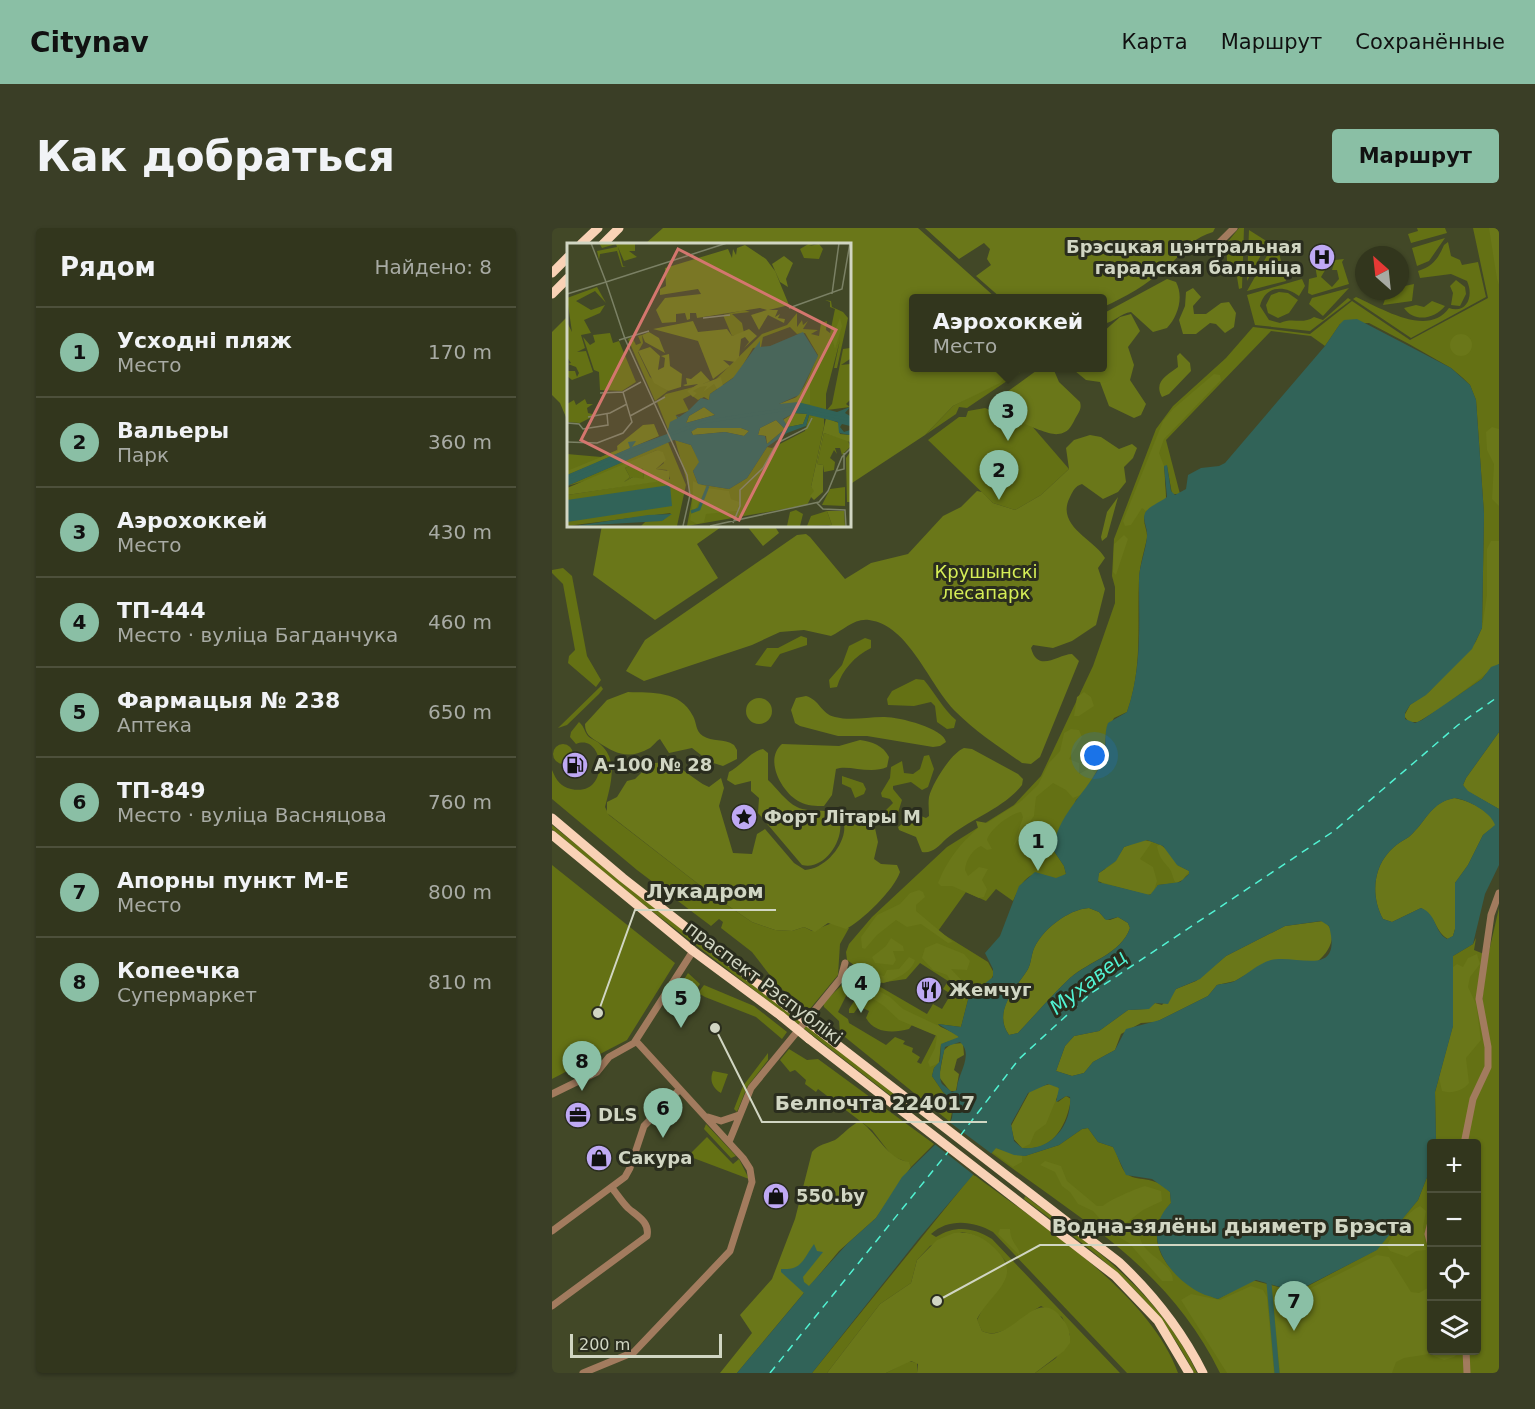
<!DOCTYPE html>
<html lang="ru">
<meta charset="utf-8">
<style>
:root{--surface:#32361d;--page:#3a3e26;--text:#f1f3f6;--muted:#a8aba4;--line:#4d503b;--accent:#8abfa5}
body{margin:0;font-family:"DejaVu Sans",sans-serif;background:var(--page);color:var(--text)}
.controls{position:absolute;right:18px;bottom:18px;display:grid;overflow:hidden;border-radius:6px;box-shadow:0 2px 4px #0004}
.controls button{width:54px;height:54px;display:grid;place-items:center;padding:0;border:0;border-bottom:2px solid var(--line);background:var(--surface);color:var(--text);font:30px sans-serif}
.compass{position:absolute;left:803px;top:18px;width:54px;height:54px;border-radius:50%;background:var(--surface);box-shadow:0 2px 4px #0004;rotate:333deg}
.scale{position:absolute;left:18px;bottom:15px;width:152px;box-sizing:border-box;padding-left:6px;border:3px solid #d1d6c3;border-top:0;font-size:16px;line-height:21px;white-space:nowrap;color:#d1d6c3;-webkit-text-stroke:4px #2a2d1e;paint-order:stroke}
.you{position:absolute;left:543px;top:528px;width:21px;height:21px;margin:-15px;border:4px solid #fff;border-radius:50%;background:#1a73e8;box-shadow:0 0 0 9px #1a73e833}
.badge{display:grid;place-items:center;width:39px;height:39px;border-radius:50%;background:var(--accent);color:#111;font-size:20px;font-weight:700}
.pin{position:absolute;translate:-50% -50px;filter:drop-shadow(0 2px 3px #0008)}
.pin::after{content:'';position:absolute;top:32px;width:21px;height:18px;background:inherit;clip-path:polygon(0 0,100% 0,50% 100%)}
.popup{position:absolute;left:357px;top:66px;width:198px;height:78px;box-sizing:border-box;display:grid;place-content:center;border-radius:6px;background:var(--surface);filter:drop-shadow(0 2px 4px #0005);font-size:20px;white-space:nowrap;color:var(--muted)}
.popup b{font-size:22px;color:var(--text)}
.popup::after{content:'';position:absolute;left:50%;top:100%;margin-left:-12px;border:12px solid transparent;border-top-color:var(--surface)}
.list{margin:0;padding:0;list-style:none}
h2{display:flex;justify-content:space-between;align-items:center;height:78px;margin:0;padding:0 24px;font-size:26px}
h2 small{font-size:20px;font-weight:400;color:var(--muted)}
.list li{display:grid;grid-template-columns:39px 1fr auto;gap:18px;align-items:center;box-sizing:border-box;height:90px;padding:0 24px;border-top:2px solid var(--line)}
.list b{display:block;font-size:22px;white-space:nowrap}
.list p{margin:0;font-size:20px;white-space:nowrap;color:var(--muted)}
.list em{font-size:20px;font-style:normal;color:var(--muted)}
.icon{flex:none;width:33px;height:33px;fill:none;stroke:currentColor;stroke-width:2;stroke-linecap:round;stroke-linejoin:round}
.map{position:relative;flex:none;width:947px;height:1145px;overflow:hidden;border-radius:6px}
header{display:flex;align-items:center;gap:36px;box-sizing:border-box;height:84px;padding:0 30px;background:var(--accent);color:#111}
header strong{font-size:28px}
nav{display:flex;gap:33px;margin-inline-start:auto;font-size:21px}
.intro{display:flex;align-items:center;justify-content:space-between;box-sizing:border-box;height:144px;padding:0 36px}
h1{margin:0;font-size:42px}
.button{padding:15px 27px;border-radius:6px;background:var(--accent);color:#111;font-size:21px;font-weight:700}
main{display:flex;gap:36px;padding:0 36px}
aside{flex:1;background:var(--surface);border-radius:6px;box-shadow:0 2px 4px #0004}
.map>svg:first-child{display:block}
</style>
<header>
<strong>Citynav</strong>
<nav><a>Карта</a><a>Маршрут</a><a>Сохранённые</a></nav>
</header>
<div class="intro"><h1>Как добраться</h1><a class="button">Маршрут</a></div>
<main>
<aside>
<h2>Рядом<small>Найдено: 8</small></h2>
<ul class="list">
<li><span class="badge">1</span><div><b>Усходні пляж</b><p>Место</p></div><em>170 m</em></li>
<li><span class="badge">2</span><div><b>Вальеры</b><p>Парк</p></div><em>360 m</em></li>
<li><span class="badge">3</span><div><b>Аэрохоккей</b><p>Место</p></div><em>430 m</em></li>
<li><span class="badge">4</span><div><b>ТП-444</b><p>Место · вуліца Багданчука</p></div><em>460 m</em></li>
<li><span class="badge">5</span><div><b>Фармацыя № 238</b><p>Аптека</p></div><em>650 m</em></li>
<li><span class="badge">6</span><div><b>ТП-849</b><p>Место · вуліца Васняцова</p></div><em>760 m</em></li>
<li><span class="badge">7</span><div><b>Апорны пункт М-Е</b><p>Место</p></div><em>800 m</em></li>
<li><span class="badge">8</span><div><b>Копеечка</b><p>Супермаркет</p></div><em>810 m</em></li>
</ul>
</aside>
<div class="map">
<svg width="947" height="1145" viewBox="0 0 947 1145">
<rect width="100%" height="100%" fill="#424827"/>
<path fill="#647114" d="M 687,0 L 692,0 L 690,60 L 687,61 L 685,49 L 676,49 L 674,16 Z
M 865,0 L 893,0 L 895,5 L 859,15 L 856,6 L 866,3 Z
M 921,0 L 947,0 L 947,436 L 939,439 L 930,451 L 894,476 L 858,477 L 874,467 L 920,421 L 930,400 L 932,286 L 924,172 L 918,157 L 911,150 L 899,140 L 857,116 L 817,95 L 788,96 L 773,118 L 759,108 L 719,103 L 614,212 L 628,266 L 620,266 L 615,238 L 612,238 L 614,271 C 607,274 595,279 593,287 C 590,295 596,302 595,310 C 592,324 588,336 587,351 C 585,397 591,439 575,484 L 562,490 L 554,506 L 552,530 L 535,561 L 524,572 L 502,623 L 512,638 L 514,646 C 494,662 482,623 461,673 L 444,661 L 434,673 L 414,664 L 386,703 L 436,734 L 442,745 L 439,752 L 417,768 L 409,799 L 386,796 L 398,811 L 388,818 L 386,836 L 382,840 L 380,848 L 391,864 L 402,874 L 398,894 L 288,805 L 287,793 L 272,779 L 271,775 L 290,757 L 296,764 L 286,784 L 296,791 L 297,795 L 334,817 L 343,809 L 353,813 L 351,816 L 361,820 L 360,824 L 368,829 L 365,834 L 369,836 L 384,807 L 360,797 L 357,801 C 342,805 323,806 314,790 L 317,783 L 307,778 L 302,785 L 297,785 L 297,781 L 308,764 L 293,754 L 292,750 L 296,743 L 301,743 L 375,786 L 381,776 L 390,781 L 399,766 L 391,761 L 396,753 L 368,735 L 354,751 L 327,755 L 295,732 L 294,724 L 297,716 L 320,689 L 395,619 L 462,577 L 489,548 L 541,438 L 563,375 L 563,359 L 560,348 L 562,311 L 604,201 L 621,178 L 674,130 L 701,99 L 758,106 L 800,73 L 858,112 L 936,70 Z
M 697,2 L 716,14 L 695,53 Z
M 893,10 L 877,33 L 865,38 L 860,20 Z
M 896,14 L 899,28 L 908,32 L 910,37 L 926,34 L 934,69 L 859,110 L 801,71 L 804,69 C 829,80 876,110 897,80 C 915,86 922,68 915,53 L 899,46 L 868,50 L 866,43 C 881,38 886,31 892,17 Z
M 721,17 L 726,21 L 734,53 L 695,63 Z
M 792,31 L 790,34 L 797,56 L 760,67 L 756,65 L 757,51 L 765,49 L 763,37 L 778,34 L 769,49 L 780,59 L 787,51 L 785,42 L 780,42 L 783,32 Z
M 750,51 L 753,58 L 747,68 C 733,57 713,57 708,78 L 717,92 L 728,95 C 741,89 750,97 762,89 L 771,92 L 796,70 L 799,72 L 758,103 L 703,97 L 695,67 Z
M 904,52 L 913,59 L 914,66 L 908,78 L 899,77 L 901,65 L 898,58 Z
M 862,56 L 860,73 L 831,77 L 836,63 L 848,63 L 848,59 Z
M 797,60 L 771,88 L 757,76 L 760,70 Z
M 727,64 L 736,65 L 746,72 L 737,85 L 726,90 L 716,85 L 714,77 L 719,67 Z
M 880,73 L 893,78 C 883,91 862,95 852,80 L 864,77 L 872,79 Z
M 458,140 L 474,140 L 415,180 L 407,179 L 404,186 L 373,207 L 401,178 L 452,151 Z
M 433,180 L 479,197 L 517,241 L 489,267 L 463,282 L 441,275 L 376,212 L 407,189 L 414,189 L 416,183 Z
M 11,340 L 20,348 L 35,428 L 49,452 L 44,459 L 16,435 L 17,428 L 23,422 L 11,356 L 0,345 L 0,342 Z
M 249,408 L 255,410 L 255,417 L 228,426 L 219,439 L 203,437 L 215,420 L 226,420 Z
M 313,410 L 319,412 L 319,420 C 303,428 290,442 285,459 L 278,460 L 277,452 L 290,437 L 297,418 Z
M 364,451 L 372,452 C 383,465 391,481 404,492 L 402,500 L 395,501 L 385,494 L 383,478 L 379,474 L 362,478 L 336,477 L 335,471 L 340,463 Z
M 49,458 L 51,461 L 47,466 L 15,497 L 6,500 Z
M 27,494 C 33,499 32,504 37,509 C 41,512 46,513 49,517 C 67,533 58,559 53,579 L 57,587 L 163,669 L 200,694 L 223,702 L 240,703 L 252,699 L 260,703 L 280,695 L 297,700 L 288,716 L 286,747 L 257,782 L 227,759 L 200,724 L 169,700 L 171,694 L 167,691 L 159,698 L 85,642 L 0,571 L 0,542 C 4,552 9,559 19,561 C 59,570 53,504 24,516 L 18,509 L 19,504 Z
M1 526a10 10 0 1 1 20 0a10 10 0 1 1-20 0Z
M 377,527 L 382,541 L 376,559 L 370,562 L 359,554 L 341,558 L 341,561 L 350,572 L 344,591 L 332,595 L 330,586 L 341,575 L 338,571 L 330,569 L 329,565 L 338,550 L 339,539 L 350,533 L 352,545 L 361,546 L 368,541 L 372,528 Z
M 290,548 L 311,555 L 314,561 L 312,566 L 303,570 L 299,560 L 290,556 Z
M 0,597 L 154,721 L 355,875 L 352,878 L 78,666 L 0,601 Z
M 593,612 C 609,615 618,621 624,636 L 637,643 L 637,646 L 625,655 L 606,657 L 602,665 C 584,666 568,658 549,656 L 554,638 C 571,630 568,617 593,612 Z
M 0,637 L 123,735 L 75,812 L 0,851 Z
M 947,680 L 947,1145 L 668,1145 C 617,1040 528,991 438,924 L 444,920 L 473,928 L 507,917 L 530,901 L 536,900 L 546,914 L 561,919 C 566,926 568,939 574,945 C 584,955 602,946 618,964 L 619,975 C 582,1018 625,1055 666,1071 L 700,1052 L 738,1062 L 754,1059 L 824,1022 L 866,972 L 879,939 L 879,986 L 874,1001 L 880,1024 L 880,1122 L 924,1122 L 924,916 L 915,915 L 924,871 L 937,841 L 929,782 L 935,732 Z
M 924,710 L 922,722 L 932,726 L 926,775 L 934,819 L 933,839 L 910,915 L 884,916 L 883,864 L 901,798 L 901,728 L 921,716 Z
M 136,745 L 148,756 L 138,770 L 123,775 L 119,772 Z
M 152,757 L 202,778 L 235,804 L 230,811 L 204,789 L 153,769 L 146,765 Z
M 237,821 L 255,832 L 266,831 L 382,916 L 359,939 L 357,935 L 340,928 L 320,902 L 266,861 L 264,864 L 253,856 L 254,852 L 243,842 L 238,844 L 228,832 Z
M 216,825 L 216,832 L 195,859 L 185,884 L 182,881 L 191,858 Z
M 161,843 L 176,846 L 169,865 C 161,860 157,853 161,843 Z
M 508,862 L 503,871 L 506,874 L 514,868 L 519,871 C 515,897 501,924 470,920 L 462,911 C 463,873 476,875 508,862 Z
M 154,896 L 184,928 L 179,930 L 152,901 Z
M 155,909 L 181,936 L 187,931 L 197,951 L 136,928 Z
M 421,946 C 488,997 597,1064 626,1145 L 575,1145 L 441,1004 C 421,993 397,990 379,1006 L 384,1009 C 403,997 421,999 440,1011 L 568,1145 L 483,1145 L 504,1130 L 518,1107 L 510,1089 L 489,1078 C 472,1087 450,1113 430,1103 L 425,1092 L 454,1034 C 443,1019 429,1007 410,1004 L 378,1018 L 365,1032 L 359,1055 L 328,1076 L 275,1145 L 260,1145 Z
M 473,968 C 541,1018 609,1067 645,1145 L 642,1145 C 602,1065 541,1023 472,971 Z
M 357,1133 L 365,1135 L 365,1145 L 334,1145 Z"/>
<path fill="#6a7719" d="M 111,0 L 366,0 L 444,70 L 362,70 L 362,140 L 458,140 L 456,147 L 448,155 L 401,178 L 373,207 L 297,257 L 297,16 L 93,16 Z
M 373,0 L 663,0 L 661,4 C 636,12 633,24 614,40 C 594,57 574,69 551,79 L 550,70 L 449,70 L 424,48 L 439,37 L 435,31 L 438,21 L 432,15 L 407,31 Z
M 937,0 L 947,0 L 947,57 L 945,51 Z
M 615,51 L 624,54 C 632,69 626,88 615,100 L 601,104 L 579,84 C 568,85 561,96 551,95 L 551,86 L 554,84 Z
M 641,60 L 649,69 L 641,78 L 642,86 L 654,86 L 669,75 L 677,74 L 684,85 L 682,99 L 673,105 L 664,96 L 658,95 L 644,106 L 631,106 L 627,92 L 633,78 L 634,64 Z
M 579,86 L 588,103 L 576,119 L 582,137 L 578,152 L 594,176 L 589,187 L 582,190 L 557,178 L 548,154 L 534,152 L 523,143 L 509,140 L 550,140 L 551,104 L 568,89 Z
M 16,88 L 16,194 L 8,175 L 0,167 L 0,104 Z
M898 117a11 11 0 1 1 22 0a11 11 0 1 1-22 0Z
M 628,125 L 638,135 L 639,143 L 617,166 L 610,169 C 601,153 616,147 626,139 L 625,128 Z
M 488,140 L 501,140 L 507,154 L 528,174 C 530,181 527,184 523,191 C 519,199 516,205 506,206 C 495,208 447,186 444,175 L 448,169 Z
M 662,146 L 668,147 L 669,152 L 612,211 L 607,225 L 612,238 L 614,271 L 594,283 L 590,280 L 579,297 L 573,298 L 571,293 L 611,193 L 621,181 Z
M 940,199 L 947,201 L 947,278 L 940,271 L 942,236 L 935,222 L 934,204 Z
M 538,207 L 549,209 L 567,221 L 580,216 L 585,220 L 581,230 L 572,239 L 574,254 L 566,264 L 551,271 L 530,256 C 523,258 521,263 518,269 C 503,298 542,311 553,330 L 546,340 L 553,361 L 544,397 L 520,413 L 501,420 L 481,417 L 479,420 C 486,446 506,426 520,426 L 527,433 L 488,529 L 479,536 L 470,535 C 447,519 423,503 404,484 C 377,457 357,397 317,392 C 302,390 292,402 279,408 L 252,402 L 228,404 L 200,417 L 92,453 L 74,443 L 93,412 L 245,307 L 254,306 L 258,309 L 293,351 L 319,335 L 356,326 L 391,288 L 409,279 L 425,263 L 430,264 L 441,275 L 463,282 L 489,267 L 517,241 L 514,220 L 522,212 Z
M 566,269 L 555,309 L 550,313 L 549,309 L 555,284 Z
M 50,297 L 172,297 L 145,316 L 166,350 L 103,392 L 41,347 Z
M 194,297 L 222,297 L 227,305 L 211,318 Z
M 572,307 L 576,311 L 564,347 L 561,344 L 562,316 Z
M 939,313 L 947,313 L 947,436 L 889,480 L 866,494 L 857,494 L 852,488 L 858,477 L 877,464 L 924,414 L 930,400 L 935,367 L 935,321 Z
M 76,464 C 100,465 128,462 141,488 C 145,495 143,503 151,508 C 160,514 172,510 182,517 L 185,522 L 185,531 L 171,538 L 158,534 L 140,520 L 117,525 L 108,511 C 104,513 102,517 98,520 C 76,532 64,526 46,514 C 38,509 33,506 33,496 L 55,472 Z
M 532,464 L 539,469 L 542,478 L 527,488 L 522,488 L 525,469 Z
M 254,468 C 268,472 269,486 283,489 C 299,493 314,489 331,489 C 344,488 392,500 394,514 L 388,518 L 381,519 L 315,508 L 286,508 L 248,498 L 243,495 L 239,482 L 244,470 Z
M194 483a13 13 0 1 1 26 0a13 13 0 1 1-26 0Z
M 519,501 L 527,502 L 530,509 L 517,531 L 527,535 L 527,546 L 538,540 L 543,545 L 531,566 L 521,570 L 514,562 L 501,555 L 484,569 L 482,588 L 461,619 L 471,589 L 469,584 C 458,586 438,601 435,612 L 440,621 L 435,622 L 429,618 C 420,622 414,632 413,642 L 416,648 L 427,639 L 436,641 L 430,652 L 435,661 L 432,669 L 427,670 L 400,658 L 389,658 L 386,655 C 395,632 408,616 426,600 L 424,593 L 435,595 L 468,574 L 486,557 L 497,535 L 508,523 L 512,505 Z
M 947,504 L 947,581 L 915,563 L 911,557 L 914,550 Z
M 308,512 C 320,514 331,517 337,529 L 335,539 C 318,547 296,536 284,541 L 280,567 L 272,578 C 264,578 255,578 248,574 C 231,566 211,532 230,516 L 287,518 Z
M 412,520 L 420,521 L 466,546 L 471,551 L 470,557 C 451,581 417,591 394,611 C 387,618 380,626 370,624 L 364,609 L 347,602 L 346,599 L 364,586 L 374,590 L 377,588 C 377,582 376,576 377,569 C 380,556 399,525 412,520 Z
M 211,521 L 216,525 L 216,552 C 225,560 234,574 245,579 C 259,586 276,578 287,590 C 294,610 273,643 250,637 L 206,585 L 207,570 L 199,563 L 199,553 L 183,557 L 175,552 L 177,544 C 189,538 199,523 211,521 Z
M 103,535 C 126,531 138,551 157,559 L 169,550 L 172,560 L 167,578 L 181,625 L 200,626 L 205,606 L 213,601 L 242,635 L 253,642 C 271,641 289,622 292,604 C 293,598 291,592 291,586 L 315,584 L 321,591 L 326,614 L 322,631 L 329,636 L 345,637 L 348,644 C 342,662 310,693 294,701 L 276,695 L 263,704 L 252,699 L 240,703 L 223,702 L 200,694 L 163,669 L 55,585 L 55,574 L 65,569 L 75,553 L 83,551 L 95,539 Z
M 902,570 C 916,572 939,583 944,597 L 931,607 L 916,637 L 903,655 L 903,701 L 901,708 L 896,711 C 883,704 885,689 869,680 L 840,694 L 831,691 C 818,667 821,637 842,619 C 848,613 856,611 861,605 C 875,591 880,574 902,570 Z
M 590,612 L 600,614 L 588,631 L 601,639 L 605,653 L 601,666 L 595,667 L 545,653 L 547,645 L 562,635 L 572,619 Z
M 608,616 L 620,627 L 626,638 L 637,643 L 631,652 L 624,655 C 620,650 621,645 617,640 C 610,632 607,629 605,618 Z
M 367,662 L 371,664 L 373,669 L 364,677 L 364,683 L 401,714 L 396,715 L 369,696 L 355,699 L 344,692 L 325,707 L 313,721 L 310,720 L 309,709 L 325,687 L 348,676 L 358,665 Z
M 537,680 L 547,684 L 553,691 L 558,692 L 566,689 L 576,695 L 578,700 C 569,726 537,733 518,750 C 500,767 483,787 466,805 L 457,807 C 440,783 464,760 476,741 C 479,735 479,729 481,723 C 488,703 516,681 537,680 Z
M 771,693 C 788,704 778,723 766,733 L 717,733 L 683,753 L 665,757 L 656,768 L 604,794 L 589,795 L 569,806 L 563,822 L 541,834 L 532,845 L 520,848 L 504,843 L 513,818 L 522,808 L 547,803 L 576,782 L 595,781 L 603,775 L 610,777 L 624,761 L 644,753 L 674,728 L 733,698 Z
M 339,710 L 351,718 L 352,723 L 341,723 L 344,732 L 341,737 L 323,735 L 320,729 L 334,718 Z
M 385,715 L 412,726 L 418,733 L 415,742 L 399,741 L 415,758 L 416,767 L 412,773 L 395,747 L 381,742 L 370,730 L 373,720 Z
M 925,726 L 928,736 L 918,749 L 916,759 L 924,776 L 929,812 L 914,830 L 917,855 C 911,863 899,866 890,863 L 887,850 L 901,798 L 901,739 L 905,736 L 911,739 L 916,730 Z
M 357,729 L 363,732 C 360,744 343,752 331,755 L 319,749 L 325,746 L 332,748 L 335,742 L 347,741 Z
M 297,747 L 338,769 L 351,781 L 406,807 L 407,810 L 389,816 L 387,835 L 378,839 L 376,834 L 383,820 L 385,808 L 347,792 L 332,778 L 297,755 L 294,752 Z
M 411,815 L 412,827 L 405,831 L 402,842 L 407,846 L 404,863 L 398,863 L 387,849 L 392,822 L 399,816 Z
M 498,856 L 505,858 L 508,862 L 494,896 L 483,904 L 478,916 L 470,920 L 462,911 L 459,898 L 479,861 Z
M 308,893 C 327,907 334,930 357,934 L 359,939 L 324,990 L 287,1023 L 185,1145 L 168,1145 L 200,1105 L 188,1087 L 220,1051 L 243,991 L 260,924 C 267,916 274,916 283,912 C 292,906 296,899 308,893 Z
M 444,920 L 470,928 L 470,934 L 461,939 L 439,923 Z
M 493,933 L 509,938 L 515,953 L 545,978 L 551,978 C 555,973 585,960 593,958 L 609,963 L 610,973 L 591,982 L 574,995 L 576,1001 L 588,1009 C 591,1028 621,1034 621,1053 L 610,1053 L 577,1015 L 560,1005 L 541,983 L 526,976 L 518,964 L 510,958 L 503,944 L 488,937 Z
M 868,978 L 874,983 L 871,999 L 874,1022 L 864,1023 L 855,1029 L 838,1023 L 835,1018 C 840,1005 856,983 868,978 Z
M 448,1001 L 458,1001 C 459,1017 468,1018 468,1028 L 446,1006 Z
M 402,1005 C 416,1003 427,1007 438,1016 C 476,1048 441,1061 425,1091 L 430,1103 C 459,1118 483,1056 509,1089 C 516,1097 519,1105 518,1115 L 512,1123 L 483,1145 L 365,1145 L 366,1136 L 359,1133 L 334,1145 L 275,1145 L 328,1076 L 359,1055 L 365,1032 L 385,1012 Z
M 825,1027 L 837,1029 L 859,1064 L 867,1065 L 879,1058 L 880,1122 L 909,1123 L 902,1129 L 892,1132 L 877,1126 L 852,1130 L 844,1134 L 840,1145 L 728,1145 L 721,1071 L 723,1067 L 755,1062 Z
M 699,1058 L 711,1062 L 715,1069 L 722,1145 L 675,1145 L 629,1072 L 639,1066 L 668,1072 Z"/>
<path fill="#316358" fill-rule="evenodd" d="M 805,91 L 899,140 L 918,157 L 924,172 L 932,286 L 930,400 L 920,421 L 874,467 L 858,477 L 853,485 L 853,491 L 863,495 L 870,492 L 930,451 L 939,439 L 947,436 L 947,504 L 914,550 L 911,557 L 916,563 L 947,581 L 947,637 L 933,666 L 921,716 L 901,728 L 901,798 L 883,864 L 884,915 L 880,916 L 879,939 L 866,972 L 825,1022 L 749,1061 L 738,1062 L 704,1052 L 666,1071 C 657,1068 648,1066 640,1060 C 610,1040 590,1004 619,975 L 618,964 L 600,951 L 574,947 L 561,919 L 546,914 L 536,900 L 530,901 L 507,917 L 473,928 L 462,927 L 444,920 L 368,1009 L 260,1145 L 185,1145 L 252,1065 L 229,1044 L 229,1041 C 250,1042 250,1033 262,1016 L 265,1023 L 271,1024 L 251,1049 L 252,1054 L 257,1058 L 295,1016 L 324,990 L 350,949 L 392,908 L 400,890 L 402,874 L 391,864 L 380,848 L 382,840 L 388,833 L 389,816 L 407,809 L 386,796 L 409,799 L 417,768 L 441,749 L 441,741 L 433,725 L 448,708 L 467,658 L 483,644 L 504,650 L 514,646 L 512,638 L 502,623 C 501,591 538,561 551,533 C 556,520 551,507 556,495 L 575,484 C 590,441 587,397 587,353 C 587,337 594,323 595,308 C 596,300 590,293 593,285 C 597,278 609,274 615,269 L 612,238 L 615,237 L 619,263 L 623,267 L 634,261 L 636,247 L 649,240 L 667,238 L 673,235 L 773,118 L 788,96 L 792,92 ZM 903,570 C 916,572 939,584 943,597 L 931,607 L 916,637 L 903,655 L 903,701 L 901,708 L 895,711 C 882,704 885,686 869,680 L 840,694 L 831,691 C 818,667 821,637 842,619 C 848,613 856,611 861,605 C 875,591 880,574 903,570 ZM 595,612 L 611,618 L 625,637 L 637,643 L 637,646 L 628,654 L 606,657 L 598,667 L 546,654 L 547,645 L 564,633 L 572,619 ZM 537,680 L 547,684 L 554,692 L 566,689 L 576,695 L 578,700 C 569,726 538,733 518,750 C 500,767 483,787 466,805 L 457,807 C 440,784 464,760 476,741 C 479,735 479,729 481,723 C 488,703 516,681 537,680 ZM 769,693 L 777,698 C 791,751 745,726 719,732 C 705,736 695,747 683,753 C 677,756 671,755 665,757 L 656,768 L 608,792 L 574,801 L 563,822 L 541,834 L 532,845 L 520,848 L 504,843 L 513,818 L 522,808 L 547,803 L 576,782 L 597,781 L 603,775 L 616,776 L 624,761 L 648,751 L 674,728 L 733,698 ZM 408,814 C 423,827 404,848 405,862 L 400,864 L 390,856 C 385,847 391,829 393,819 ZM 496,856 L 507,860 L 504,874 L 514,868 L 518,869 C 520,896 500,923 470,920 L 462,913 L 459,896 L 476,865 Z"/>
<path fill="#424827" d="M 396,893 L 440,926 L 423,948 L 380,914 L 390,906 Z"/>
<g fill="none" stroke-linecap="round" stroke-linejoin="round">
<path stroke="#316358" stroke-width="5" d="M 717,1055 L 725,1145"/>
<path stroke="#51f2d3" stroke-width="1.5" stroke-dasharray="8 6" stroke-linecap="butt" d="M 408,908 L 467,831 L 538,766 L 782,603 L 906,497 L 947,468
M 218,1145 L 396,924"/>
<path stroke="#a27b5e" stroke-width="7" d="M 668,14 L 682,0
M 0,866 L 45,844 L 57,829 L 82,815 L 141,723
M 156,889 L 169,893 L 187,887
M 177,914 L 199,860 L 289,750 L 293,735
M 912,916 L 921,871 L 936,839 L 936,819 L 927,771 L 939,687 L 947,665
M 880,990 L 876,1006 L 880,1021
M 0,1003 L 73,949 L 78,940 L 92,898 L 127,862
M 0,1078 L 95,1008 C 98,994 85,988 76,980 C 70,974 65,966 60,960
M 914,1122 L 915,1145
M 31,1145 L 82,1124 L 178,1023 L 200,954 L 198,941 L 191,930 L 84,813"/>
<path stroke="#f9d2b6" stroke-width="9" d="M 29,16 L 46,0
M 51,16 L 67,0
M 0,45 L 16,29
M 0,66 L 16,50
M 0,590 L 71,650 L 236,779
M 0,607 L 141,723 L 229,788
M 265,801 L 567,1034 C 602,1067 629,1101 651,1145
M 257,811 L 563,1048 L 606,1093 L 637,1145"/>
<path stroke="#f9d2b6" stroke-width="9" d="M 236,779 L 265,801
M 229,788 L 257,811"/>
</g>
<defs>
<symbol id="hospital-disc" viewBox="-11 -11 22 22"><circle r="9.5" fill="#bfa9f4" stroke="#2a2d1e"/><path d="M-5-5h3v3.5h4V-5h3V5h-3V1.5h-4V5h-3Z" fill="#111"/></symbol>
<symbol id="fuel-disc" viewBox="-11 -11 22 22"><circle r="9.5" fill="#bfa9f4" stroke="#2a2d1e"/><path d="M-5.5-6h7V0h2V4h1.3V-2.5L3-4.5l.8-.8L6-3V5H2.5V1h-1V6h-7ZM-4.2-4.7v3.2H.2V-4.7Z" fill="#111"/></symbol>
<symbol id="sight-disc" viewBox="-11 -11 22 22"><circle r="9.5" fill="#bfa9f4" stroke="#2a2d1e"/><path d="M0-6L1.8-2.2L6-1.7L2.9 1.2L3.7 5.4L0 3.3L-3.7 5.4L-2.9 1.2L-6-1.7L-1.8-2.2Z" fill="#111"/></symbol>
<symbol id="restaurant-disc" viewBox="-11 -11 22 22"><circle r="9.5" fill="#bfa9f4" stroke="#2a2d1e"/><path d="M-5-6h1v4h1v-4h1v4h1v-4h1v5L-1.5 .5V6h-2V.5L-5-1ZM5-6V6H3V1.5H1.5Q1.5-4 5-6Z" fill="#111"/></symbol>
<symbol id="office-disc" viewBox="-11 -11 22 22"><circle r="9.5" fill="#bfa9f4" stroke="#2a2d1e"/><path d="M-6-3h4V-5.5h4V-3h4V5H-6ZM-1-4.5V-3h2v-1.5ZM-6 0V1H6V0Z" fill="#111"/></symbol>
<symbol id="shop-disc" viewBox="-11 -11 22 22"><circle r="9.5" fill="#bfa9f4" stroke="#2a2d1e"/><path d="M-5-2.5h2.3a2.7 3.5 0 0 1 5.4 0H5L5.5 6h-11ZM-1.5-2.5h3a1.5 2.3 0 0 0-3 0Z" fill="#111"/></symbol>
</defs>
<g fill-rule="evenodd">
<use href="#hospital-disc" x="755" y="14" width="30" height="30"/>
<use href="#fuel-disc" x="8" y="522" width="30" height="30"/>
<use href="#sight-disc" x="177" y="574" width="30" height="30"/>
<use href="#restaurant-disc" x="362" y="747" width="30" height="30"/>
<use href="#office-disc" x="11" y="872" width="30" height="30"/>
<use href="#shop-disc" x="32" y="915" width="30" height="30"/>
<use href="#shop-disc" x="209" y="953" width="30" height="30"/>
</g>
<g text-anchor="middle" stroke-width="6" stroke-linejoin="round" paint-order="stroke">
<g font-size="18" font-weight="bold" fill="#d1d6c3" stroke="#2a2d1e" text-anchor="start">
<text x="750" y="25" text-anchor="end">Брэсцкая цэнтральная<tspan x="750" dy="21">гарадская бальніца</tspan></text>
<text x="42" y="543">А-100 № 28</text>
<text x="212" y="595">Форт Літары М</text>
<text x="397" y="768">Жемчуг</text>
<text x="46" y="893">DLS</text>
<text x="66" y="936">Сакура</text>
<text x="244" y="974">550.by</text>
</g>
<g font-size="18" fill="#d5ed57" stroke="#2a2d1e">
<text x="434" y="350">Крушынскі<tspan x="434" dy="21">лесапарк</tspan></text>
</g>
<g font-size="18" fill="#d1d6c3" stroke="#2a2d1e">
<text transform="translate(212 755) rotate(37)" y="6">праспект Рэспублікі</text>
</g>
<g font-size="20" font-style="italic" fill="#51f2d3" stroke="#2a2d1e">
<text transform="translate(536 754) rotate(-38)" y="7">Мухавец</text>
</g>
</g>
<g transform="translate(15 15)">
<rect width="284" height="284" fill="#424827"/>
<path d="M 32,0 L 68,0 L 68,8 L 62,8 L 70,14 L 57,18 L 51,4 L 56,23 L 59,23 L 55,24 L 50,8 L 33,11 L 32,17 L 30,8 L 50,4 L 49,1 L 35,5 ZM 243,0 L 249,0 L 242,3 L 252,1 L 256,6 L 252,16 L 237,15 L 233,6 ZM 30,44 L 39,60 L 28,48 L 9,58 L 24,67 L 38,62 L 33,70 L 17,77 L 24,90 L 14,92 L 18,105 L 10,109 L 19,108 L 26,129 L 5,137 L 0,133 L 0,128 L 8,128 L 10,134 L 12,130 L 9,124 L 1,121 L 4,120 L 0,114 L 0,79 L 5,89 L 0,55 ZM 258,57 L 264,58 L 265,64 L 276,69 L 281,75 L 270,125 L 267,125 L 273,97 L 259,151 L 259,167 L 224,160 L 236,146 L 251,112 L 238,90 L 230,91 L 223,84 L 196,94 L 194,104 L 186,105 L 170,132 L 143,151 L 142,157 L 137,154 L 131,157 L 124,152 L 116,156 L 122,168 L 109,172 L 111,178 L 102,189 L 90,159 L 99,151 L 146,139 L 195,91 L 220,82 L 230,70 L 230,84 L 235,77 L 236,82 L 241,78 L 236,86 L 251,87 L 244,91 L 252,93 L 254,80 L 260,78 L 259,87 L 263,90 L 268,66 L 263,64 L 263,59 ZM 177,67 L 183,69 L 165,71 L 175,80 L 177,90 L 165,93 L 156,72 ZM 43,90 L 46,100 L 52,98 L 69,139 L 55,148 L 33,147 L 32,129 L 27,127 L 16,94 L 23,102 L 28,99 L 26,92 ZM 75,92 L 76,100 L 71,109 L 83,134 L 101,148 L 88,158 L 61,96 L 65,94 L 69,102 L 74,100 L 71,93 ZM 283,105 L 283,116 L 274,122 L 283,121 L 283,157 L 279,161 L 283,164 L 260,167 L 265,161 L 276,106 ZM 18,156 L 20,161 L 26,161 L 20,165 L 21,170 L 29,172 L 13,180 L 0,179 L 0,161 L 7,157 L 9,162 ZM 242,172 L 257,174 L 257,183 L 244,244 L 248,247 L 240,262 L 120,283 L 125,256 L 108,197 L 124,202 L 133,219 L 126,228 L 131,241 L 162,246 L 180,235 L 200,204 L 205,205 L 238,188 ZM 257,190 L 281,197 L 283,204 L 275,212 L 273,205 L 268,205 L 270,211 L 267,207 L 263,215 L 268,219 L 267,227 L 257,229 L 256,222 L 250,221 ZM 101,199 L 119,242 L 110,283 L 74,283 L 80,277 L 96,277 L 104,270 L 0,283 L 0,252 L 103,236 L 100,227 L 89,226 L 97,220 L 90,207 L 29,235 L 0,243 ZM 50,203 L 51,207 L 29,220 L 0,232 L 0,211 L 34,214 L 50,207 ZM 64,222 L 75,225 L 78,239 L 66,234 L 57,239 L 63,234 L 58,225 ZM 278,244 L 278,263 L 255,262 L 263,246 ZM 229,267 L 236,271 L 233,283 L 220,283 L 223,269 ZM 260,268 L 265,282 L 240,283 L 244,273 Z" fill="#647114"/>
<path d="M 178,2 L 199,16 L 208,28 L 222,62 L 202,67 L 211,67 L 208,74 L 213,71 L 211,75 L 218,76 L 217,80 L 201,72 L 192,87 L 184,72 L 200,67 L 193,65 L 130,75 L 129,70 L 123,70 L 123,76 L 120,77 L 118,70 L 109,71 L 109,79 L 95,80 L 89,67 L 98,55 L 134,51 L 131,46 L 93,52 L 93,46 L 99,43 L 98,25 L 161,6 L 165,15 L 166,6 L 169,12 L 170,5 ZM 217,13 L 226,20 L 219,36 L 221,44 L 213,39 L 205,21 ZM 273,75 L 275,83 L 268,106 L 265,95 ZM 126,78 L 131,89 L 160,86 L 165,93 L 182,86 L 190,93 L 177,105 L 182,99 L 178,94 L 174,96 L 172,114 L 168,119 L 156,117 L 163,123 L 146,136 L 131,98 L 86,86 ZM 82,89 L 92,95 L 98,110 L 78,99 L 75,92 ZM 83,104 L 93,113 L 91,127 L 97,124 L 98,115 L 94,113 L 102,111 L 103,123 L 115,131 L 114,144 L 101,148 L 87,140 L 71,108 ZM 134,128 L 143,138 L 133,142 L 154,134 L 156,143 L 150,146 L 147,141 L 136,149 L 140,143 L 133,144 L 126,148 L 130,150 L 126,154 L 120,148 L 131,141 L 118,143 L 116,142 L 120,141 L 119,135 L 124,136 ZM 240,139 L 243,141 L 243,161 L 212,161 L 230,154 ZM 137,164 L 148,172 L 119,180 L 122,173 ZM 227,170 L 240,171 L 236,181 L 221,184 L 216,177 ZM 259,175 L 272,180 L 273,191 L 283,192 L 283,199 L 257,190 L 250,221 L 256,222 L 256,249 L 247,257 L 243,253 L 247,248 L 244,244 ZM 209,177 L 218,186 L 200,201 L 199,193 L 191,192 L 193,185 ZM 87,181 L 92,193 L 0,232 L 0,228 L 51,207 L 50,203 L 76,182 ZM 130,185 L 174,185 L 182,188 L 177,193 L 158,189 L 126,192 L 124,188 ZM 90,207 L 96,209 L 99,217 L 89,226 L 102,228 L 102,237 L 0,252 L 0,245 ZM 64,222 L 76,226 L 77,236 L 66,234 L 57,239 L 63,234 L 58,225 ZM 283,209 L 283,259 L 280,259 L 279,215 ZM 126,238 L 140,244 L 128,267 L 125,266 ZM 141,245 L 162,248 L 164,256 L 173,259 L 170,268 L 139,271 L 137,279 L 130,281 L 123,277 L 124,271 L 132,266 ZM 260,268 L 277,268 L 278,283 L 261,283 L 265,282 Z" fill="#6a7719" fill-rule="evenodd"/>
<path d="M 236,89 L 251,113 L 232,152 L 212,161 L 231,159 L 270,169 L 283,164 L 278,170 L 283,173 L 283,183 L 275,181 L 273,184 L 277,189 L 283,187 L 283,192 L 272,190 L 271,179 L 242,172 L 239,183 L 220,190 L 200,204 L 180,235 L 162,246 L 131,241 L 126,228 L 132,219 L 124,202 L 107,197 L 0,243 L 0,232 L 63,205 L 61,199 L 69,198 L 65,204 L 100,191 L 103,179 L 111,175 L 108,172 L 112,174 L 121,168 L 134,155 L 142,157 L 143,151 L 166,135 L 193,98 L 193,104 L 203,103 ZM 137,164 L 148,172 L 119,180 L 122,173 ZM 227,170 L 240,171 L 236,181 L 221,184 L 216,176 ZM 209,177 L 218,186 L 200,201 L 198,193 L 191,192 L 193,185 ZM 130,185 L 174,185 L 182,188 L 177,193 L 158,189 L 126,192 L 124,189 ZM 103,242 L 105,263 L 0,279 L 0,257 ZM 105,271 L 95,278 L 8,283 L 81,272 Z" fill="#316358" fill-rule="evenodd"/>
<path fill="none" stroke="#316358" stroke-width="3" d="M 105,191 L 136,179 L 227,165 L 284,177M 0,236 L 98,194M 124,269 L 132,266 L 141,243"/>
<path fill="none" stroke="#7b8165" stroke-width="1.5" d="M 0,51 L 39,39 L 24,0M 265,51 L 272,0M 222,65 L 275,46 L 283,0M 136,75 L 163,72M 52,97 L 82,88M 33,150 L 56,149 L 74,139M 63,173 L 98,154M 21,174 L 43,170 L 60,161M 0,180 L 12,181 L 16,186 L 41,182 L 40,171M 0,199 L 30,200 L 56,190 L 65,179 L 56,149M 269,228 L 277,226 L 277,210M 250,260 L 256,266 L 278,267 L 279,283M 166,280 L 173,263 L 173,247 L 196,225 L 210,200 L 240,185 L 245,175M 116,283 L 123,252 L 120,232 L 58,96 L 39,39 L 160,0M 143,283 L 252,259 L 261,248 L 275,214 L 284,205"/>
<path fill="#d4766e" fill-opacity="0.15" stroke="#d4766e" stroke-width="3" d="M 111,6 L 269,87 L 172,277 L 14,197 Z"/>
<rect width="284" height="284" fill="none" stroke="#d1d6c3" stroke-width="3"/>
</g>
<path fill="none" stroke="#d1d6c3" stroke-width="2" d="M46 785L83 682H224M163 800L210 894H435M385 1073L488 1017H872"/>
<g fill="#d1d6c3" stroke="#2a2d1e" stroke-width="2">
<circle cx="46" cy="785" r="6"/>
<circle cx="163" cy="800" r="6"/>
<circle cx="385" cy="1073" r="6"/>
</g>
<g font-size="20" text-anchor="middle" font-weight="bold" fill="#d1d6c3" stroke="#2a2d1e" stroke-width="6" stroke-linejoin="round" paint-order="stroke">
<text x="153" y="670">Лукадром</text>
<text x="323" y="882">Белпочта 224017</text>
<text x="680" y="1005">Водна-зялёны дыяметр Брэста</text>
</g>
</svg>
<div class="controls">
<button>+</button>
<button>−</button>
<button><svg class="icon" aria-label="locate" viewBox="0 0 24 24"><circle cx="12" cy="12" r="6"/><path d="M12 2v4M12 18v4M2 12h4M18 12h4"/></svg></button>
<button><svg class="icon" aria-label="layers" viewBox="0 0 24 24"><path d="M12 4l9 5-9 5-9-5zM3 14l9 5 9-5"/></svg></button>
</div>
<svg class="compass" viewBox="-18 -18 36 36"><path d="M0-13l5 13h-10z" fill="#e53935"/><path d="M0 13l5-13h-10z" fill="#a8aba4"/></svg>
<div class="scale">200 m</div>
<div class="you"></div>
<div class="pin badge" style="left:486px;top:643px">1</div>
<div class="pin badge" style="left:447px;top:272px">2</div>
<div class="pin badge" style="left:456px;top:213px">3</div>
<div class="popup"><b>Аэрохоккей</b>Место</div>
<div class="pin badge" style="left:309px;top:785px">4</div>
<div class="pin badge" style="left:129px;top:800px">5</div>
<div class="pin badge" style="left:111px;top:910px">6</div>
<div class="pin badge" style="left:742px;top:1103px">7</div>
<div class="pin badge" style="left:30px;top:863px">8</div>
</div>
</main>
